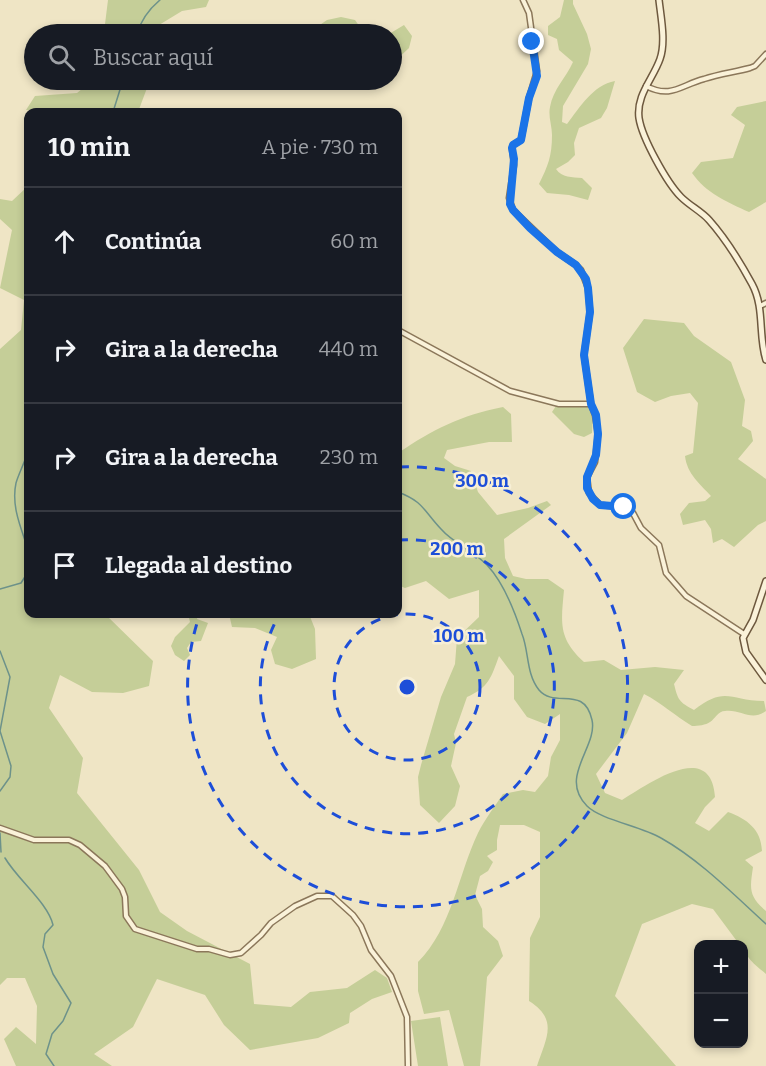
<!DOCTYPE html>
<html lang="es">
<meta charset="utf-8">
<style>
:root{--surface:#171b24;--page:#242831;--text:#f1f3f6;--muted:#9ea1a6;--line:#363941}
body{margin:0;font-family:Bitter,serif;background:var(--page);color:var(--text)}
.controls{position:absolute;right:18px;bottom:18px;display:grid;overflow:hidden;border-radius:12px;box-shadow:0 3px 9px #0003}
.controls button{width:54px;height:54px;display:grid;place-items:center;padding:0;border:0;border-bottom:2px solid var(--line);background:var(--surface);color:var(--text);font:30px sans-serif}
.stop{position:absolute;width:18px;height:18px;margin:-14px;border:4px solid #1a73e8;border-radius:50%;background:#fff}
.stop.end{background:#1a73e8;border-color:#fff;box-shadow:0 2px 6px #0008}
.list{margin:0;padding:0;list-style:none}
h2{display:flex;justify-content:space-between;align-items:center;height:78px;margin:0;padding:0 24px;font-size:26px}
h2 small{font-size:20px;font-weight:400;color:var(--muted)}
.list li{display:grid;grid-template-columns:39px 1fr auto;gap:18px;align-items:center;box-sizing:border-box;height:108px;padding:0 24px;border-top:2px solid var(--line)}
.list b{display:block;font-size:22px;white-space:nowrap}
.list em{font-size:20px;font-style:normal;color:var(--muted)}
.icon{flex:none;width:33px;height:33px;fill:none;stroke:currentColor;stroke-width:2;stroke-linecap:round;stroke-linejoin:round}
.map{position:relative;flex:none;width:766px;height:1066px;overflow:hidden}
.search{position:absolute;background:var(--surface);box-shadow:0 3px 9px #0003;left:24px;top:24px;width:378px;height:66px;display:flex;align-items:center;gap:15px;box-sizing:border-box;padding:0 21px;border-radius:33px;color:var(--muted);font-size:22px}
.panel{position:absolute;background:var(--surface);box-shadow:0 3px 9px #0003;left:24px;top:108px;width:378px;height:510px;border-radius:12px}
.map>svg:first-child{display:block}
</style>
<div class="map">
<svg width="766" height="1066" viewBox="0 0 766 1066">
<rect width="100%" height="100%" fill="#efe5c5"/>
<path fill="#c5ce98" d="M 108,0 L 209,0 L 206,7 L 182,11 L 159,25 L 157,34 L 85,34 L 105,24 Z
M 564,0 L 573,0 L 573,4 L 587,34 L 591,49 L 588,64 L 563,106 L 562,122 L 567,124 C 580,107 593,85 615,81 L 607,108 L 601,118 L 579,128 L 574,143 L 575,155 L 568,162 L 556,169 C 562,178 572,177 582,178 L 592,188 L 588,200 L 569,195 L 547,193 L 539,184 C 548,166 552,156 552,135 C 552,126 548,116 550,107 C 553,89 566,78 573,62 L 559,50 L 557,39 L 548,35 L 548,26 L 560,17 Z
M 341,17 L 355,20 L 360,27 L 360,34 L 362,34 L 312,34 L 311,31 L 327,20 Z
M 404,25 L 412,36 L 409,48 L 392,64 L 392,34 L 389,34 Z
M 93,80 L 150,80 L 138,112 L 50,112 L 26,110 L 35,96 L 77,93 Z
M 766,101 L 766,202 L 749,212 C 727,202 706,193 692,173 L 701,162 L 733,158 L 745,125 L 731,115 L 737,107 Z
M 28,186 L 28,614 L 105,614 L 153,661 L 149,686 L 123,693 L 92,692 L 60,675 L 49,708 L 83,758 L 77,793 L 139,870 L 160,912 L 187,931 L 250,964 L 254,1004 L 291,1007 L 310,992 L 347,988 L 375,970 L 387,978 L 392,992 L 372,999 L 350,1013 L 349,1023 L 318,1038 L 250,1050 L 224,1025 L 205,995 L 157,979 L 133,1027 L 94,1054 L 112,1066 L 16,1066 L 4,1039 L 16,1027 L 36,1044 L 37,1006 L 25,978 L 7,978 L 0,985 L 0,349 L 21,330 L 24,300 L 0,288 L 12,230 L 0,219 L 0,199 L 12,201 Z
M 644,319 L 684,323 L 694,336 L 731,362 L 745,400 L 742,426 L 751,431 L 753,441 L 738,459 L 766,479 L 766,521 L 758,525 L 734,547 L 722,539 L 713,543 L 711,529 L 705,520 L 683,525 L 680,514 L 689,503 L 705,501 L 711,496 C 700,484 687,474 685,456 L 693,453 L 698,403 L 690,393 L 671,396 L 655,402 L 637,392 L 623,348 Z
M 556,406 L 588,407 L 593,417 L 592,433 L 584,437 L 574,434 L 552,412 Z
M 503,407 L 511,414 L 512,442 L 489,442 L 447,450 L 444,458 L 455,466 L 471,471 L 478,492 L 497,515 L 528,508 L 547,501 L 551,505 L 504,539 L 505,558 L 513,576 L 526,579 L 548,579 L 564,590 C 561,623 558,638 584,662 L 604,660 L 621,670 L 655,667 L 684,670 L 674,684 C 678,700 679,702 694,710 C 726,685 730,701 764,701 L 766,711 C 751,722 741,709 725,711 C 718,711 716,718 710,722 C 706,725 698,726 692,726 C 675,716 662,703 644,694 L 627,733 L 596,774 L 605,793 L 622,800 C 647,785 711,738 715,797 L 705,807 L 695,823 L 709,831 L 728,812 C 747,819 761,829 762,851 L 745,860 L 753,867 C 750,888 748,896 766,911 L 766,974 C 757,966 744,958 744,944 L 739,944 L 713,909 L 692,904 L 642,924 L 615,996 L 676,1066 L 537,1066 C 546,1038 559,1020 529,1001 L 530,938 L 540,917 L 540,832 L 524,825 L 500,825 L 497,840 L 497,850 L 487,856 L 493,862 L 488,871 L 480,876 L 475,895 L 482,909 L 483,927 L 498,941 L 503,956 L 487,977 L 480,1066 L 464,1066 L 449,1010 L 424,1014 L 418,991 L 418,962 C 452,928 458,875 478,833 C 485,819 495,806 503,794 L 523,790 L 535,792 L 548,776 L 551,757 L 560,740 L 560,714 L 545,724 L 527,717 L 514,699 L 514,676 L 499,656 C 491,678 489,687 467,697 L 454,734 L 456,743 L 451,766 L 460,786 L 455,806 L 439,823 L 420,805 L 418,777 L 421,765 L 441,697 L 455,664 L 457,638 L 479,617 L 479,590 L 449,599 L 426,581 L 405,588 L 398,585 L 398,453 C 434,429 459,416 503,407 Z
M 188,614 L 198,614 L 197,619 L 208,623 L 201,641 L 191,642 L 187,648 L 190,655 L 184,661 L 175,655 L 171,646 L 175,637 L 190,622 Z
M 229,614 L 309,614 L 315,629 L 316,659 L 292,669 L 275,664 L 271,650 L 277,637 L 255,628 L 232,627 Z
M 440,1017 L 448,1066 L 418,1066 L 411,1021 Z"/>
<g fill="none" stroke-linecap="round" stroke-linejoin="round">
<path stroke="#6d928a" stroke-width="1.5" d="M 137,34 C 141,20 148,10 160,0
M 113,112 L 123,80
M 28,451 C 25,462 19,473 16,483 C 11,506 21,528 28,549
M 398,492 C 424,502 423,510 441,529 C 454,544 474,551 487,565 C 503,582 515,612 522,634 C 529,651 526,674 539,690 C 555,709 584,684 592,720 C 598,747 558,777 587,806 C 601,820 641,826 661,838 C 700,860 733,894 766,924
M 0,589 L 21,583 L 28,572
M 0,651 L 10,677 L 0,731 L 11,766 L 10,777 L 0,791
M 0,833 L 1,852
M 5,858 C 18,880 48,903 53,925 L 45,934 L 43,947 L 53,974 L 71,1003 L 63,1021 L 52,1034 L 46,1054 L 54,1066"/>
<defs>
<path id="street" d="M 523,0 L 529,13 L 537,71 L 529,98 L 521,140 L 513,145 L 512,148 L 514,165 L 509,198 L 513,210 L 557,252 L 576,265 L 581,270 L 588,288 L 590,312 L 584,355 L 591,404 L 595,415 L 598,434 L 595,462 L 587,477 L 589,493 L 600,505 L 624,507 L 633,513 L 641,528 L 659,545 L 666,573 L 686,596 L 744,634
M 646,86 C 671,99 681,85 704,79 C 719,74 735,72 750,68 L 755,66 L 766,54
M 760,306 L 766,303
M 398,330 L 510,391 L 559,404 L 591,404
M 0,828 L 34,840 L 69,840 L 80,845 L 105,866 L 122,889 L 125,897 L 126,916 L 135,929 L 197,949 L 209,949 L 230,955 L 241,953 L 261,935 L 271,923 L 295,906 L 317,896 L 332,896 L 353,915 L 361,926 L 371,950 L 391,976 L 407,1017 L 408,1066"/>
<path id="secondary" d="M 659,0 C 661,18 666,42 660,59 C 653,79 636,95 639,118 C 642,138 667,183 681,197 C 690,206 701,211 709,220 C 726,239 740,262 752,284 C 765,308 758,335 766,360
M 766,581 L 753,620 L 743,638 L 746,652 L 766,680"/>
</defs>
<use href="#street" stroke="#8b775a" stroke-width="7"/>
<use href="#secondary" stroke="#6d583e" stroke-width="8"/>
<use href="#street" stroke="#faf2d9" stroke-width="4"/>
<use href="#secondary" stroke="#faf2d9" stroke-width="5"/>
</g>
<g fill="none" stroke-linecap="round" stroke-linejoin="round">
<path stroke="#1a73e8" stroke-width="8" d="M 532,42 L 537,76 L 529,98 L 521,140 L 513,145 L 512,148 L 514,159 L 510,204 L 513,210 L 530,228 L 557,252 L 576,265 L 586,279 L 588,288 L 590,312 L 584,355 L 591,404 L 596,415 L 598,434 L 596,455 L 587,477 L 587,488 L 593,499 L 600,505 L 624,507"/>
</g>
<g fill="none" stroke="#1d4ed8" stroke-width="3" stroke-dasharray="10 8">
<circle cx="407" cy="687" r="73"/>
<path d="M398 540A147 147 0 1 1 279 615"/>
<path d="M399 467A220 220 0 1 1 200 614"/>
</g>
<circle cx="407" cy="687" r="9" fill="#1d4ed8" stroke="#f7efd5" stroke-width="3"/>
<g font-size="18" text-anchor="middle" font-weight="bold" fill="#1d4ed8" stroke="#f7efd5" stroke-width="5" stroke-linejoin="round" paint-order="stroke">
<text x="482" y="487">300 m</text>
<text x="457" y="555">200 m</text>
<text x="459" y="642">100 m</text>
</g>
</svg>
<div class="controls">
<button>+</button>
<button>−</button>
</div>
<div class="stop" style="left:624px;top:507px"></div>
<div class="stop end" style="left:532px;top:42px"></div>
<div class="search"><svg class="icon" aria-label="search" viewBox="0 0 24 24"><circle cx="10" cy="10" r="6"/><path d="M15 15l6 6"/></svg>Buscar aquí</div>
<section class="panel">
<h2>10 min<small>A pie · 730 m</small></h2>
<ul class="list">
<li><svg class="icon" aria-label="ahead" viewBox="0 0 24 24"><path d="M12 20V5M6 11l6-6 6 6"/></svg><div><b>Continúa</b></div><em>60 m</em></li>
<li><svg class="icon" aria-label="right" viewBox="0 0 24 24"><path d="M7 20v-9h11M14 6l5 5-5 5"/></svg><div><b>Gira a la derecha</b></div><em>440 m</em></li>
<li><svg class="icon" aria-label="right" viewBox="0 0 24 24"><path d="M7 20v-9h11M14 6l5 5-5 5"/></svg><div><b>Gira a la derecha</b></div><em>230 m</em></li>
<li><svg class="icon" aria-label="arrive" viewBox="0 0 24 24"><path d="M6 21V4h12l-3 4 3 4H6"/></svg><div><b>Llegada al destino</b></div></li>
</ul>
</section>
</div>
